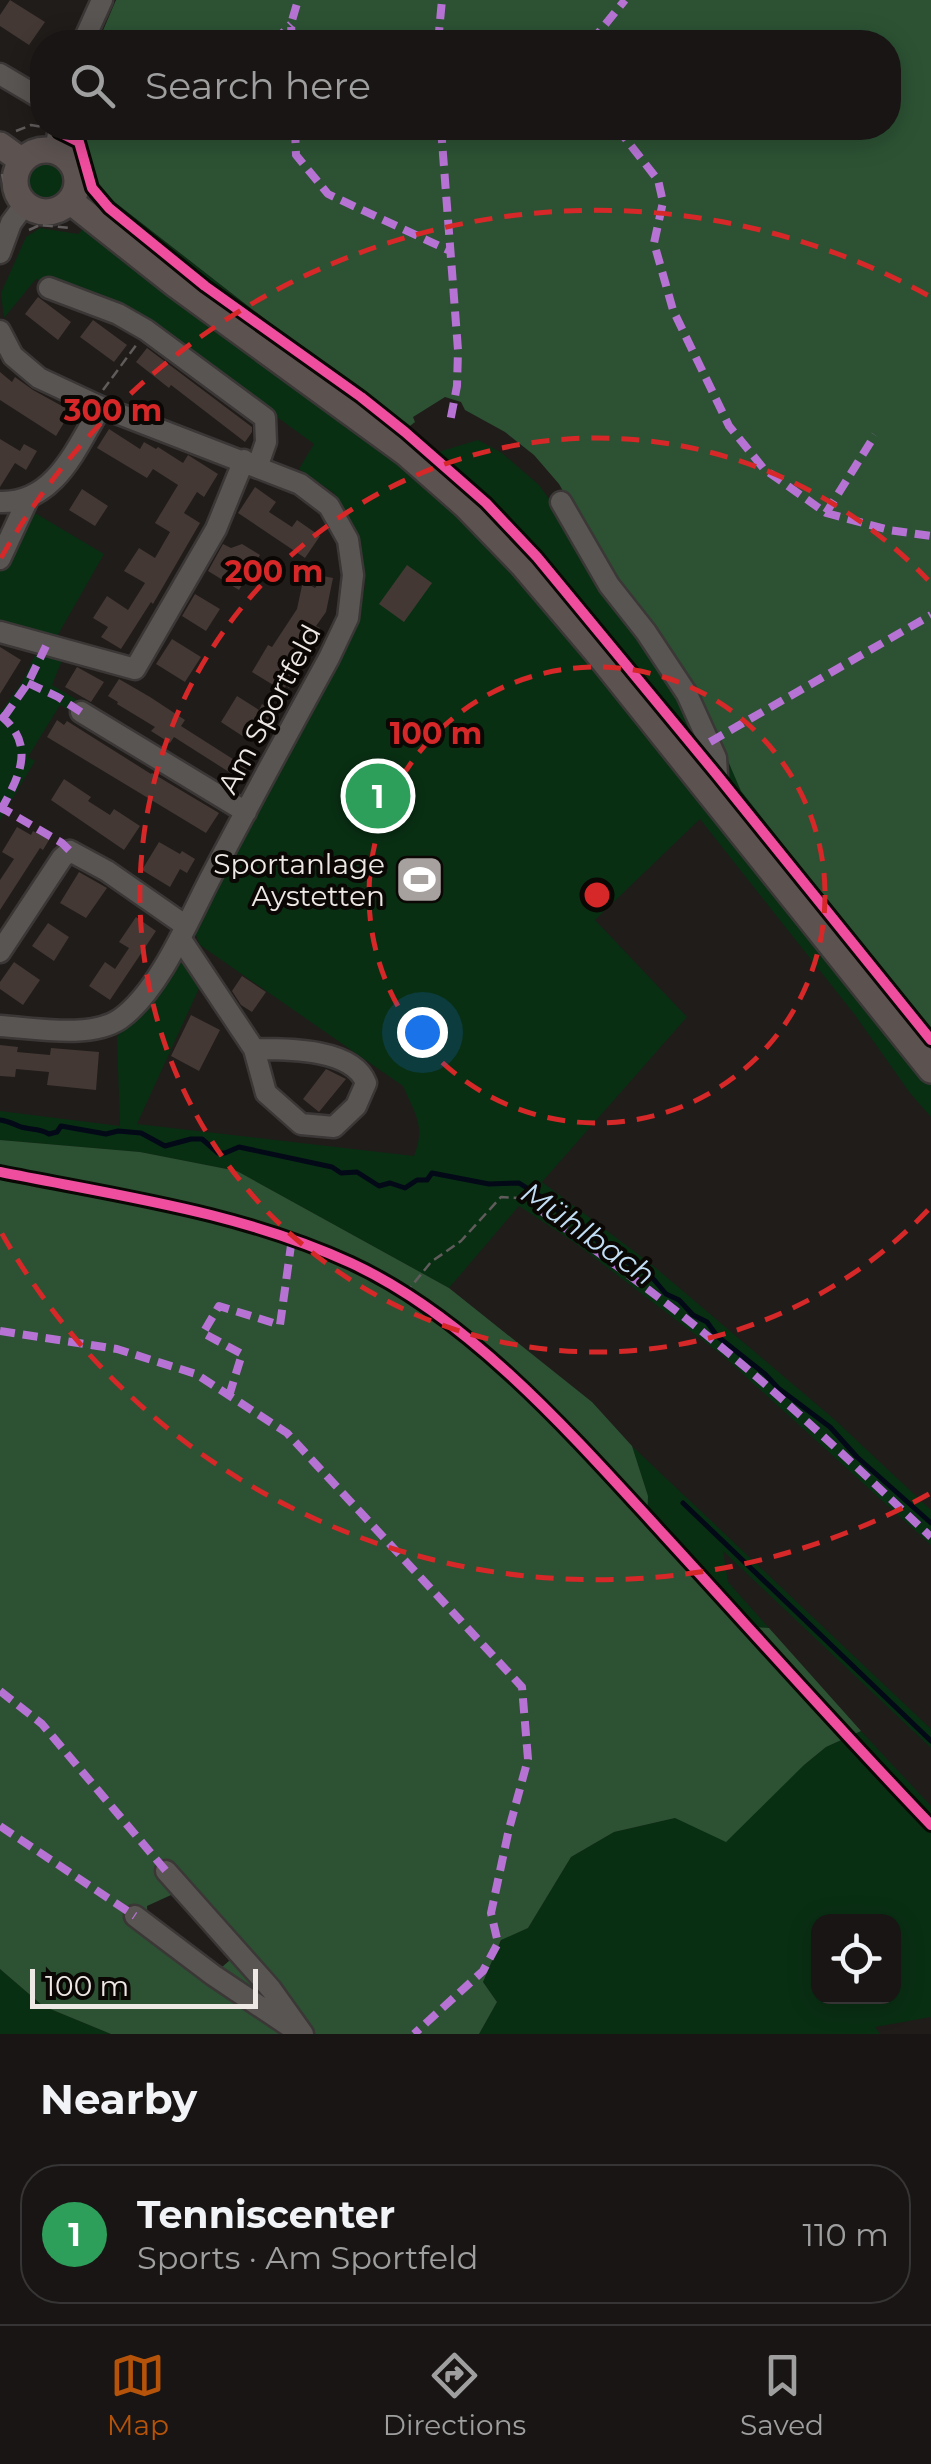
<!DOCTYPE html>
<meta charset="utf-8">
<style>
:root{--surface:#181514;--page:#211e1d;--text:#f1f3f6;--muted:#9f9fa0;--line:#363434;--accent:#b45309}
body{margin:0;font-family:Montserrat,sans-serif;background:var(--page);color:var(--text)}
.controls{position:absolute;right:30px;bottom:30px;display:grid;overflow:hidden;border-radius:20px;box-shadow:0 5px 25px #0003}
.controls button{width:90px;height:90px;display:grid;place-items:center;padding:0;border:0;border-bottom:2px solid var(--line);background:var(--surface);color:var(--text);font:50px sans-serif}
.scale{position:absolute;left:30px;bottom:25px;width:228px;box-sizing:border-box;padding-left:10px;border:5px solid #eee8e5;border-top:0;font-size:28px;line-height:35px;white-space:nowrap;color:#eee8e5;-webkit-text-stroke:8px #0a0705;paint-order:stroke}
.you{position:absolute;left:422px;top:1032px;width:35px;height:35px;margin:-25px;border:8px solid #fff;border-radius:50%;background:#1a73e8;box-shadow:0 0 0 15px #1a73e833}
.badge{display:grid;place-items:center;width:65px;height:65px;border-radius:50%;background:var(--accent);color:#fff;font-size:32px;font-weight:700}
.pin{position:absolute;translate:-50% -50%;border:5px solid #fff;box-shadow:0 2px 10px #0006}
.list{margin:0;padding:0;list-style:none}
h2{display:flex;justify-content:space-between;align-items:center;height:130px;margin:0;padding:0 40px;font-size:42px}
h2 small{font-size:32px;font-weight:400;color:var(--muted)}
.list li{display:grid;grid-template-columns:65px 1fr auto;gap:30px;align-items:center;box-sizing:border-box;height:140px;margin:0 20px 20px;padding:0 20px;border:2px solid var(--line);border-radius:40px}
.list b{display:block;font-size:38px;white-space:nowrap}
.list p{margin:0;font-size:32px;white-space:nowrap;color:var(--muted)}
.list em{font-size:32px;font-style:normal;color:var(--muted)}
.icon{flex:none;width:55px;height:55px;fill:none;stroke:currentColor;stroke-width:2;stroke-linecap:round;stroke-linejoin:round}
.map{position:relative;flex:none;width:931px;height:2034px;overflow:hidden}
.search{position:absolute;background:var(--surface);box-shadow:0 5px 25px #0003;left:30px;right:30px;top:30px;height:110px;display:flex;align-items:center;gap:25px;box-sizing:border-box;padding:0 35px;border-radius:40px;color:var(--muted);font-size:38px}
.sheet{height:290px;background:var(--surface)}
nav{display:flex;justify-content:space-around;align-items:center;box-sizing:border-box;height:140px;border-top:2px solid var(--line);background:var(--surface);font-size:28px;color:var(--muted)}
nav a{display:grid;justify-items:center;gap:5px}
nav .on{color:var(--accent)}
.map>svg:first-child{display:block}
</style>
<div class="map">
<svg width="931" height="2034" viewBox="0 0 931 2034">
<rect width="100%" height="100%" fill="#201c1a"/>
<path fill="#092f13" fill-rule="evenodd" d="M25 181a21 21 0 1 1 42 0a21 21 0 1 1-42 0Z
M 112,200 L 435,453 L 478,440 L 502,453 L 539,485 L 695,698 L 715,731 L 857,939 L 931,1032 L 931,1117 L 910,1093 L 855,1015 L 700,819 L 595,920 L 687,1017 L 542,1182 L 651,1264 L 835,1420 L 931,1510 L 931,1545 L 722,1355 L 575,1243 L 519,1206 L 449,1288 L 237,1171 L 140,1152 L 0,1140 L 0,1111 L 120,1126 L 117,1036 C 151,1010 163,992 183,955 L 201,984 L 137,1124 L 414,1156 C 426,1126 415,1114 403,1086 L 200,945 L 195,933 L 359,614 L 365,587 L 360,541 L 334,493 L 299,469 L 314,444 L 151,325 L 81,295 L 36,279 L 4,318 L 1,293 L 26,237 L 40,228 L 78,234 Z
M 25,507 L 104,554 L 51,647 L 0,631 L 0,560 Z
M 40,645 L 65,653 L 52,685 L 84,704 L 77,715 L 60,705 L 28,757 L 35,761 L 0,820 L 0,710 L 3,709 L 22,682 Z
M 632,1446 L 931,1729 L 931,1748 L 723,1551 L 728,1582 L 769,1628 L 741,1626 L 647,1522 L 648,1496 Z
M 861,1731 L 931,1806 L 931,2017 L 875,2027 L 880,2034 L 479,2034 L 497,2002 L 483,1982 L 502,1939 L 528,1928 L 571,1857 L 614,1832 L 675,1818 L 804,1765 L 826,1747 ZM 818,1922 L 894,1922 L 894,1996 L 818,1996 Z
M 0,1969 L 43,2006 L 111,2034 L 0,2034 Z"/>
<path fill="#2c5233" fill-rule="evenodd" d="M 116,0 L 931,0 L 931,1032 L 741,791 L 715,731 L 695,698 L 614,581 L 559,484 L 534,455 L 505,432 L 465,410 L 461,402 L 445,397 L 413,417 L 415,422 L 406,429 L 112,200 L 97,185 L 79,135 L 74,132 L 74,128 L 888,128 L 888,42 L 98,42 Z
M 0,1140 L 140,1152 L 237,1171 L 449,1288 L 592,1402 L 632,1446 L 648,1496 L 647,1523 L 741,1626 L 769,1628 L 861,1731 L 826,1747 L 804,1765 L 726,1842 L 675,1818 L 614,1832 L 571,1857 L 528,1928 L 501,1940 L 483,1982 L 497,2002 L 479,2034 L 111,2034 L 43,2006 L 0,1969 ZM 182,1890 L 238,1953 L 213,1975 L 148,1926 L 147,1906 Z"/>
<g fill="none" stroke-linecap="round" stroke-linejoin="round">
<path stroke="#030917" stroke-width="5" d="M 0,1120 C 9,1121 13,1124 21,1127 C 31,1130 39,1128 49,1134 L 57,1132 L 61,1126 L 106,1134 L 118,1131 L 141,1133 L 165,1146 L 191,1139 L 202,1139 L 218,1153 L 225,1153 L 239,1147 L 332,1167 L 341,1173 L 357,1172 L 379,1186 L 390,1183 L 405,1188 L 417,1180 L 427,1180 L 432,1173 L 489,1184 L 519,1183 L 546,1200 L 568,1220 L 580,1224 L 591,1233 L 605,1249 L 650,1275 L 666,1294 L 679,1300 L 693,1315 L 707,1322 L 717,1336 L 765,1374 L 778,1388 L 830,1427 L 857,1457 L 931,1523
M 683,1503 L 931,1741"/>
</g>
<path fill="#433833" d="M 10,0 L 45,22 L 29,45 L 0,26 L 0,15 Z
M 38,297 L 71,322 L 58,340 L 25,314 Z
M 93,320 L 127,345 L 114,362 L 80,337 Z
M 147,348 L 252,427 L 252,432 L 245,442 L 171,385 L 169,388 L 136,362 Z
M 0,372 L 12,382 L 15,377 L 33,390 L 71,411 L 56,436 L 0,400 Z
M 109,429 L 140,449 L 144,442 L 156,449 L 158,447 L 183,463 L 188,455 L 218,474 L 204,497 L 197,492 L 184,513 L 200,523 L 153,604 L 151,602 L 121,649 L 101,637 L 108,627 L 93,618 L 107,596 L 128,610 L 145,583 L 124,571 L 139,548 L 155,558 L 170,532 L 155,523 L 178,485 L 153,469 L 147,478 L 97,448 Z
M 0,439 L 20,451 L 24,444 L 37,451 L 26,470 L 15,463 L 0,487 Z
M 255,487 L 276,502 L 269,512 L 292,527 L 297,520 L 320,536 L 305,558 L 238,513 Z
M 82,489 L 108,506 L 95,526 L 69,510 Z
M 223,544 L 231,548 L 242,544 L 260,555 L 239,590 L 208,571 Z
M 407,565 L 432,583 L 404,622 L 379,604 Z
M 323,576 L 333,578 L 326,612 L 316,626 L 320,628 L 298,663 L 303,666 L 289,688 L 286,686 L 283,691 L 252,672 L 268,645 L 272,647 L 297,609 L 303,581 L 315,588 Z
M 195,594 L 220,609 L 206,631 L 182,616 Z
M 172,639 L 201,657 L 185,682 L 156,664 Z
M 0,647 L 21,660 L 0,694 Z
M 77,667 L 104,682 L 91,702 L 65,687 Z
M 119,679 L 150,697 L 185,720 L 181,726 L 247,768 L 240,779 L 174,737 L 170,743 L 151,731 L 155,727 L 117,704 L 118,702 L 108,696 Z
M 237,696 L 259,710 L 262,704 L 274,712 L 267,724 L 262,721 L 250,741 L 221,722 Z
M 57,720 L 64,725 L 67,721 L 151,774 L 152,773 L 219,813 L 206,833 L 47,737 Z
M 356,769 L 402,802 L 387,822 L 367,808 L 370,803 L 345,785 Z
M 64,779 L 91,797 L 88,801 L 110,815 L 114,809 L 140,826 L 124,850 L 51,800 Z
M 17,827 L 31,835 L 33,831 L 49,840 L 43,850 L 40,848 L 0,910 L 0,880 L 14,859 L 2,852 Z
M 159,842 L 180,854 L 182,851 L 195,859 L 187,873 L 180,869 L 170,887 L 142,870 Z
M 79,872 L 107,888 L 86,918 L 60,903 Z
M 136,917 L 156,931 L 110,1000 L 89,986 L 105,962 L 115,969 L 129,948 L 119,942 Z
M 48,923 L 69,937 L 54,961 L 32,946 Z
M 14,962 L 40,980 L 23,1005 L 0,989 L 0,982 Z
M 242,976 L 266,992 L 252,1012 L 241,1005 L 232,991 Z
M 191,1015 L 220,1030 L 199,1071 L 171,1056 Z
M 0,1045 L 18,1047 L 17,1052 L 50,1055 L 51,1048 L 99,1052 L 96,1090 L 47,1085 L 49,1072 L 16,1069 L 15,1077 L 0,1076 Z
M 326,1069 L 346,1079 L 319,1112 L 303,1099 Z"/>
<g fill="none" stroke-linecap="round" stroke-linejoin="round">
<defs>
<path id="minor" d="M 83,42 L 102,0
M 0,74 L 42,99
M 55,151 L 59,128
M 0,253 L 11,223 L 25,204
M 49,288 L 118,314 L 146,330 L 265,418 L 266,442 L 258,465
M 0,331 L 13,356 L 39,378 L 101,407 L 300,484 L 329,506 L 348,540 L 353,575 L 348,618 L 329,658 C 290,729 251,801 213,873 C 190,916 160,991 120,1019 C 91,1039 34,1028 0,1026
M 0,502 C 55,504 76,448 101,407
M 561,502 L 609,585 L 646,632 L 687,694 L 716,758 L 717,775 L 705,785
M 0,559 L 28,499
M 0,632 L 135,669 L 216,529 L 244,460
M 81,712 L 246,812
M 180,938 L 254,1049 L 266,1093 L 301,1124 L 334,1127 L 356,1106 L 366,1083 C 353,1048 286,1049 254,1049
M 0,952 L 62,858 L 70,851 L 107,871 L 186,926
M 166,1871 L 271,1989 L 303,2034
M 135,1916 L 213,1975 L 295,2030"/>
<path id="major" d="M 0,145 L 22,161
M15 181a31 31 0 1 1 62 0a31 31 0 1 1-62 0Z
M 70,201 L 176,285 L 407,454 L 466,506 L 522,564 L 595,650 L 931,1070"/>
</defs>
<use href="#minor" stroke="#3a3736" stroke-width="25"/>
<use href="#major" stroke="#3a3736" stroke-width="30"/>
<path stroke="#5f5c5b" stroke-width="2.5" stroke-dasharray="10 5" stroke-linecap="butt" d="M 16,131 L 31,125 L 42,127
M 77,141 L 87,164 L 92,188
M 2,174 L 7,195
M 29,230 L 40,225 L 70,228
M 103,390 L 137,344
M 405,1294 L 431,1262 L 461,1241 L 501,1197 L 520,1198 L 536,1207"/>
<use href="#minor" stroke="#595553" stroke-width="20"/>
<use href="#major" stroke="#5c5351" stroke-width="25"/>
<path stroke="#b673d3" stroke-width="8" stroke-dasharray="15 8" stroke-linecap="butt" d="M 108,42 L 139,40 L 143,42
M 274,42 L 291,24
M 292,42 L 291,24 L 298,0
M 438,42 L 442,0
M 591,42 L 625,0
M 295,128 L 296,155 L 328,194 L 450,251
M 441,128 L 458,350 L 457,386 L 450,422
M 617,128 L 658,180 L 663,202 L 654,243 L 673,310 L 729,426 L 764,469 L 826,513 L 889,530 L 931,536
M 826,513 L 875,435
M 28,683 L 58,697 L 81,712
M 0,715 C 36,744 20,775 2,808
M 4,717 L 28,683 L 46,646
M 710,742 L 931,615
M 0,812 L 2,808 L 62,843 L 70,851
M 536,1207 C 600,1254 665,1300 726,1351 C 797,1410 864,1474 931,1537
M 0,1331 L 117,1349 L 196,1374 L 287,1433 L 522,1687 L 528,1759 L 509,1829 L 491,1913 L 498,1943 L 483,1971 L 414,2034
M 229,1396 L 242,1354 L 203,1333 L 219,1306 L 280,1325 L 292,1238
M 0,1691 L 42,1724 L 166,1871
M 0,1826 L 135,1916"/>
<defs>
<path id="cycleway" d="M 59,128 L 59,132 L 79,142 L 92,188 L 109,208 L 205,286 L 361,397 L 405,432 L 486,503 L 537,557 L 717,775 L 931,1040
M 0,1172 C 119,1196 240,1212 351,1263 C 472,1319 575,1438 664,1535 C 753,1632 840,1730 931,1825"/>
</defs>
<use href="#cycleway" stroke="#0a0705" stroke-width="16"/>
<use href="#cycleway" stroke="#ef4d9e" stroke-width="10"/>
</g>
<g fill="none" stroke="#d62828" stroke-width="5" stroke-dasharray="18 12">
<circle cx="597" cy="895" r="228"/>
<path d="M928 1210A457 457 0 1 1 928 580"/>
<path d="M929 1494A685 685 0 0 1 1 1232M1 558A685 685 0 0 1 929 296"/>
</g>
<defs>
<symbol id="stadium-square" viewBox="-11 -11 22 22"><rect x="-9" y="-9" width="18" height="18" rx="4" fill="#a6a19e" stroke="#0a0705"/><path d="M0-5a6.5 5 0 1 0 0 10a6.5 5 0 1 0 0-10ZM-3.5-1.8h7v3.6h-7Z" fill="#fff"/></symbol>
</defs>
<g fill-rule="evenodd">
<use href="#stadium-square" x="392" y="852" width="55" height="55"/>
</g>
<g text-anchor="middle" stroke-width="8" stroke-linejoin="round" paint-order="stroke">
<g font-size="28" fill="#eee8e5" stroke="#0a0705">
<text transform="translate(269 709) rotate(-62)" y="10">Am Sportfeld</text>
</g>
<g font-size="28" fill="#eee8e5" stroke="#0a0705" text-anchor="end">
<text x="385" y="874">Sportanlage<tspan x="385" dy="32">Aystetten</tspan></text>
</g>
<g font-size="30" font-style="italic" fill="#c1ddf4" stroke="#0a0705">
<text transform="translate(588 1234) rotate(35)" y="10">Mühlbach</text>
</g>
</g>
<circle cx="597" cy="895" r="15" fill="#d62828" stroke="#0a0705" stroke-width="5"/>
<g font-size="30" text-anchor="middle" font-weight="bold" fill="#d62828" stroke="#0a0705" stroke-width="8" stroke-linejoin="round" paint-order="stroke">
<text x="113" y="421">300 m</text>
<text x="274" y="582">200 m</text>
<text x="436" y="744">100 m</text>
</g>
</svg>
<div class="controls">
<button><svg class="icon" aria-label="locate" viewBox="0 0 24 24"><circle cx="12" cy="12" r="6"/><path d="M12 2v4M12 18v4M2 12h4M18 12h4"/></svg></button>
</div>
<div class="scale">100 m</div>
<div class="you"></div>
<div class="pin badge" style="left:378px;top:796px;background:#2e9e5b">1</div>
<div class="search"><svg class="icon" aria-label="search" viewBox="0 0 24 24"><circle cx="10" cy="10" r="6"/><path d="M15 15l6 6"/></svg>Search here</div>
</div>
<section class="sheet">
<h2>Nearby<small></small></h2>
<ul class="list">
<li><span class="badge" style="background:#2e9e5b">1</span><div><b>Tenniscenter</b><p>Sports · Am Sportfeld</p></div><em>110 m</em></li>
</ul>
</section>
<nav>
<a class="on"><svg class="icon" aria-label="map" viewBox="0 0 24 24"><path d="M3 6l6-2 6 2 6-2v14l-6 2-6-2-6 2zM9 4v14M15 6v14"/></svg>Map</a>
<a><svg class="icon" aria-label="directions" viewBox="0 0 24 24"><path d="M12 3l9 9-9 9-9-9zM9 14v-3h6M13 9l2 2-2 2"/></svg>Directions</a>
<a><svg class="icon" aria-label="saved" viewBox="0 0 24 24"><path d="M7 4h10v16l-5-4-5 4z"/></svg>Saved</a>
</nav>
